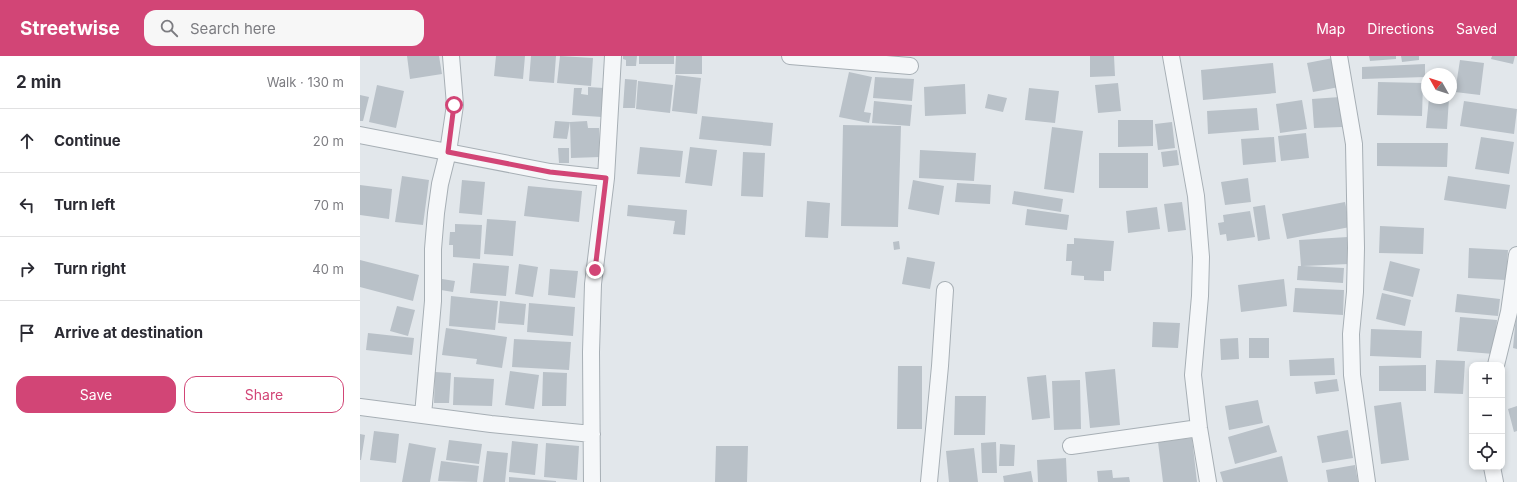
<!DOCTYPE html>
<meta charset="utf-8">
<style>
:root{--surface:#fff;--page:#f7f7f7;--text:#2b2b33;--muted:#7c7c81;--line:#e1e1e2;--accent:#d24576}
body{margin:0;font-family:Inter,sans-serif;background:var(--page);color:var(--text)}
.controls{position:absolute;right:12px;bottom:12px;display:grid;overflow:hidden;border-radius:8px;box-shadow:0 2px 6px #0003}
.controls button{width:36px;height:36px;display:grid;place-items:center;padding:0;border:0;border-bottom:1px solid var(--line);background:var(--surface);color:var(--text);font:20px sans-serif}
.compass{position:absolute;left:1061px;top:12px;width:36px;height:36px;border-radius:50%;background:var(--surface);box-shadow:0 2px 6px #0003;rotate:309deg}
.stop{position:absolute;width:12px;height:12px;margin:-9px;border:3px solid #d24576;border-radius:50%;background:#fff}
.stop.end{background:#d24576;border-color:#fff;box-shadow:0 1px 4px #0008}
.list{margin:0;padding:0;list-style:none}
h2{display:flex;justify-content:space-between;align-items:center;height:52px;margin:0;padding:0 16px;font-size:17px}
h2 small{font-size:13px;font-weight:400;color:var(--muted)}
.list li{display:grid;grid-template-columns:26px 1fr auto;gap:12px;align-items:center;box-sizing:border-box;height:64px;padding:0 16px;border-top:1px solid var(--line)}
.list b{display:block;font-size:15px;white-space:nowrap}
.list em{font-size:13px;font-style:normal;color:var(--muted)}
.actions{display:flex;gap:8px;padding:12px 16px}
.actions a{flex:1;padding:9px 0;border:1px solid var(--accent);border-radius:12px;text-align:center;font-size:14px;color:var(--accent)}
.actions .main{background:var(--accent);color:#fff}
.icon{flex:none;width:22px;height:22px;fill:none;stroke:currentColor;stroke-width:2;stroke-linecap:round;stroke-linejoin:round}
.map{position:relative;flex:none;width:1157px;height:426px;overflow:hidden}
header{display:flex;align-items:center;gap:24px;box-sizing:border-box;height:56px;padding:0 20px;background:var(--accent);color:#fff}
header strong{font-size:19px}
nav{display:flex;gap:22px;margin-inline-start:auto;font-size:14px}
.search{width:280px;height:36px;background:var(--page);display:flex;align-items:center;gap:10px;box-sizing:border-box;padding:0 14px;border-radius:12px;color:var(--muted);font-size:15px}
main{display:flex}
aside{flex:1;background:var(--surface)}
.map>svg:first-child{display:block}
</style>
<header>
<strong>Streetwise</strong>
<div class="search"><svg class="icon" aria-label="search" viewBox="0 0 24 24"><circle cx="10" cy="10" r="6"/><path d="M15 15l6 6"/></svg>Search here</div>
<nav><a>Map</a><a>Directions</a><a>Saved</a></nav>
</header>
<main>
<aside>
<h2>2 min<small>Walk · 130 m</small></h2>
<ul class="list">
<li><svg class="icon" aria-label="ahead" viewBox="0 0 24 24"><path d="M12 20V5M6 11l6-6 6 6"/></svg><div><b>Continue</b></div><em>20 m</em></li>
<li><svg class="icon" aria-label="left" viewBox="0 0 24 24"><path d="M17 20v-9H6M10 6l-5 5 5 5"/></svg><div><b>Turn left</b></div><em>70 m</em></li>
<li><svg class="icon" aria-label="right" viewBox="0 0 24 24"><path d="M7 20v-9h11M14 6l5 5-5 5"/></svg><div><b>Turn right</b></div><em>40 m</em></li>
<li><svg class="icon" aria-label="arrive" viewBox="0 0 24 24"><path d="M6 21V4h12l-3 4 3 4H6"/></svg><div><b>Arrive at destination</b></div></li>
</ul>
<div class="actions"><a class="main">Save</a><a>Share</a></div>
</aside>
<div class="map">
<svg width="1157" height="426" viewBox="0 0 1157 426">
<rect width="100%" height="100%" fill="#e2e7eb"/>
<path fill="#b9c1c8" d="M 47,0 L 79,0 L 82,18 L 50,23 Z
M 136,0 L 165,0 L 163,23 L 134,20 Z
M 171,0 L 196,0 L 194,27 L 169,25 Z
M 200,0 L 233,2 L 231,30 L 197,27 Z
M 263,0 L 277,0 L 276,10 L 266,10 L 266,4 L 263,3 Z
M 279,0 L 314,0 L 314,8 L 279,8 Z
M 316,0 L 342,0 L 342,18 L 315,18 Z
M 730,0 L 754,0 L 755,20 L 730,21 Z
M 1009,0 L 1036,0 L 1036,3 L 1010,5 Z
M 1041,0 L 1059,0 L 1059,4 L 1042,6 Z
M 1132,0 L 1155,0 L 1153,8 L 1131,3 Z
M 973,2 L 979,31 L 953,36 L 947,7 Z
M 1100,4 L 1124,7 L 1120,39 L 1095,36 Z
M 913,7 L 916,37 L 843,44 L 841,14 Z
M 1065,8 L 1065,21 L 1002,23 L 1002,11 Z
M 489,16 L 512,21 L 504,56 L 511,57 L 509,67 L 479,61 Z
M 316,19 L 341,22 L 337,58 L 312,55 Z
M 515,21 L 554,23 L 552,45 L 513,42 Z
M 265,23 L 277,24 L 275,52 L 263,52 Z
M 278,25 L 313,29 L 310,57 L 276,53 Z
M 1018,26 L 1063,27 L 1062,60 L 1017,59 Z
M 758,27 L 761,55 L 738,57 L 735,29 Z
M 605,28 L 606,58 L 565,60 L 564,31 Z
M 17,29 L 44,35 L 36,72 L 9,66 Z
M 228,31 L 244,32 L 242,61 L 212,59 L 214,32 L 222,32 L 221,38 L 228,39 Z
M 669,32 L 699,35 L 695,67 L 665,64 Z
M 628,38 L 647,42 L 643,56 L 625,52 Z
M 0,39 L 9,41 L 3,65 L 0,65 Z
M 980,41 L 982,71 L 954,72 L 952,43 Z
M 1069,42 L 1089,42 L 1087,73 L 1066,72 Z
M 942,44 L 947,73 L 920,77 L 916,48 Z
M 514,45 L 552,49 L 550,70 L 512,67 Z
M 1104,45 L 1157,53 L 1154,78 L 1100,70 Z
M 897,52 L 899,74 L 848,78 L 847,55 Z
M 342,60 L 413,67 L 411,90 L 339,83 Z
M 758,64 L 793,64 L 793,90 L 758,91 Z
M 195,65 L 210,66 L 207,83 L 193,82 Z
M 227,65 L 228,72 L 239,72 L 240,101 L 211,102 L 210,66 Z
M 812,66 L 815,92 L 798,94 L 795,68 Z
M 483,69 L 541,70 L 538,171 L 481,170 Z
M 692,71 L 723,75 L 714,137 L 684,133 Z
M 946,77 L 949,102 L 921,105 L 918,80 Z
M 914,81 L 916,106 L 883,109 L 881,83 Z
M 1121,81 L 1154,86 L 1149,118 L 1115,113 Z
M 1017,87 L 1088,87 L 1087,111 L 1017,110 Z
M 280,91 L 323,95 L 320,121 L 277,118 Z
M 330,91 L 357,94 L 352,130 L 325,127 Z
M 198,92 L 209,92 L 209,107 L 199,107 Z
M 560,94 L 616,97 L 614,125 L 559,122 Z
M 817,94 L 819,109 L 803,111 L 801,96 Z
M 383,96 L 405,97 L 403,141 L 381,140 Z
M 739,97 L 788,97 L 788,132 L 739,132 Z
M 42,120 L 69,124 L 63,169 L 35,166 Z
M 1088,120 L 1150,129 L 1146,153 L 1084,144 Z
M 888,122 L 891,146 L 865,149 L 861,126 Z
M 102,124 L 125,126 L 122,159 L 99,157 Z
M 553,124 L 584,130 L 579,159 L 548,153 Z
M 597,127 L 631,129 L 630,148 L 595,146 Z
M 0,129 L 32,133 L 29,163 L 0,159 Z
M 168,130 L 222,135 L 219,166 L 164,160 Z
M 654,135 L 703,143 L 701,156 L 652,148 Z
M 447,145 L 470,147 L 468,182 L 445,181 Z
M 822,146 L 826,174 L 808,176 L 804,148 Z
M 985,146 L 990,171 L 927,183 L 922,158 Z
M 268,149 L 327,154 L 325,179 L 313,178 L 315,165 L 267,160 Z
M 905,149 L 910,183 L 898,185 L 893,151 Z
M 797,151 L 800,173 L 768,177 L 766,155 Z
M 667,153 L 709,159 L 707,174 L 665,169 Z
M 890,155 L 895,181 L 867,185 L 866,178 L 860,179 L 858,167 L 864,166 L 863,159 Z
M 127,163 L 156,165 L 153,200 L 124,198 Z
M 95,168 L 122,169 L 120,203 L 93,201 L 93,189 L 89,189 L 90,176 L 95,176 Z
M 1020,170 L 1064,172 L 1063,198 L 1019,197 Z
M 988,181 L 989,208 L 943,210 L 984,212 L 983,227 L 937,224 L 938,210 L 941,210 L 939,184 Z
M 714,182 L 754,185 L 751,215 L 744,215 L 744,225 L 724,224 L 724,220 L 711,219 L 712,205 L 706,205 L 707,188 L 714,188 Z
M 539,185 L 540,193 L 534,194 L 533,186 Z
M 1109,192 L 1148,194 L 1146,224 L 1108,222 Z
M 547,201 L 575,206 L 570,233 L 542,228 Z
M 0,204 L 59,219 L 53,245 L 0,231 Z
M 1030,205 L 1060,213 L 1053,241 L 1023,234 Z
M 113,207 L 149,210 L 146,240 L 110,237 Z
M 159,208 L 178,211 L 173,241 L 155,238 Z
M 190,213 L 218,215 L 215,242 L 188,239 Z
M 82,223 L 95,225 L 93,236 L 81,234 Z
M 924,223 L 927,250 L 881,256 L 878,229 Z
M 935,232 L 984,234 L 983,259 L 933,256 Z
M 1022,237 L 1051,244 L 1045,270 L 1016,263 Z
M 1097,238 L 1140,243 L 1138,260 L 1095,256 Z
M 91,240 L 138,245 L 135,274 L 89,270 Z
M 140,245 L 166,248 L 164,269 L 138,267 Z
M 169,247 L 215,251 L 213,280 L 167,276 Z
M 37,250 L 55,254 L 48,280 L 30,275 Z
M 1156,260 L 1157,260 L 1157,293 L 1153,292 Z
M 1100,261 L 1137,264 L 1134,298 L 1097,295 Z
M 793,266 L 820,267 L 818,292 L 792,291 Z
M 86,272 L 147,281 L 142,312 L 116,308 L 117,303 L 82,299 Z
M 1011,273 L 1062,275 L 1061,302 L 1010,300 Z
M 8,277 L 54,282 L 52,299 L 6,294 Z
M 878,282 L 879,303 L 861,304 L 860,283 Z
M 889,282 L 909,282 L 909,302 L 889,302 Z
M 154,283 L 211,286 L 209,314 L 152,311 Z
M 974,302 L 975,319 L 930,320 L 929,304 Z
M 1076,304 L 1105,305 L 1103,338 L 1074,337 Z
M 1066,309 L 1066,335 L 1019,335 L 1019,310 Z
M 538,310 L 562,310 L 562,373 L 537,373 Z
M 755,313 L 760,369 L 730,372 L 725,316 Z
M 150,315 L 179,319 L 174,353 L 145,349 Z
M 75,316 L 91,317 L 89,347 L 74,347 Z
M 183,316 L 207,317 L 206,350 L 182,350 Z
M 686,319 L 690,362 L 672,364 L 667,321 Z
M 94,321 L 134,323 L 132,350 L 93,349 Z
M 977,323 L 979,335 L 956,338 L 954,326 Z
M 720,324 L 721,373 L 694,374 L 692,325 Z
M 595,340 L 626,340 L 625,379 L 594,379 Z
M 898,344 L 903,367 L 869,374 L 865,350 Z
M 1041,346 L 1049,404 L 1021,408 L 1014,350 Z
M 1157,350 L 1157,375 L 1154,376 L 1148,353 Z
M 909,369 L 917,396 L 875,408 L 868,381 Z
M 988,374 L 993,402 L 962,407 L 957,380 Z
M 14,375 L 39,378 L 36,407 L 10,404 Z
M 0,378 L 5,379 L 1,404 L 0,404 Z
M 832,382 L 837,426 L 803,426 L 798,386 Z
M 89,384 L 122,388 L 119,408 L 86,404 Z
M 152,385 L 178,388 L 175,419 L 149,416 Z
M 636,386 L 637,417 L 622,417 L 621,387 Z
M 49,387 L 76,392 L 70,426 L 42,426 Z
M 186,387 L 219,390 L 217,424 L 184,421 Z
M 640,388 L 655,389 L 654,410 L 639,410 Z
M 356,390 L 388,390 L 387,426 L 355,426 Z
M 614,392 L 618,426 L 589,426 L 586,395 Z
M 127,395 L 148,397 L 145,426 L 123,426 Z
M 922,400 L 928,426 L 863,426 L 860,416 Z
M 706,402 L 707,426 L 678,426 L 677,404 Z
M 81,405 L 119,410 L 117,426 L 78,425 Z
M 995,409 L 998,426 L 968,426 L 966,414 Z
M 752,414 L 753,422 L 769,421 L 770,426 L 738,426 L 737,415 Z
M 671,415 L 673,426 L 644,426 L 643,420 Z
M 149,421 L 196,425 L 196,426 L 149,426 Z"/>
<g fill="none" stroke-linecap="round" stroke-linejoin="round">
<defs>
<path id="minor" d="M 430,0 L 550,10
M 811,0 L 836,140 L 841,201 L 840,240 L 833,319 L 839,372 L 848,426
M 979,0 L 994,88 L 996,192 L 995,236 L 991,278 L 992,319 L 1007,426
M 0,79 L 190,116 L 246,122
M 1136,309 L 1149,256 L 1157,199
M 0,351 L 131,368 L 232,378
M 63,359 L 73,245 L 73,193 L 76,157 L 80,128 L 88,96 L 95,49 L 91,0
M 711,390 L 839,372
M 1132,411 L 1135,426
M 232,426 L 231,296 L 233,228 L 246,122 L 253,0
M 569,426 L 580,310 L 585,234"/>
</defs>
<use href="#minor" stroke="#a7afb5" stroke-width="18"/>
<use href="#minor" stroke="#f5f7f9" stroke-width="16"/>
</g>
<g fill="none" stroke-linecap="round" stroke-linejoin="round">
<path stroke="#d24576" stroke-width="5" d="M 94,49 L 88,96 L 190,116 L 246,122 L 235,214"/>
</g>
</svg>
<div class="controls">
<button>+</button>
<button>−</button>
<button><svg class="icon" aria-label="locate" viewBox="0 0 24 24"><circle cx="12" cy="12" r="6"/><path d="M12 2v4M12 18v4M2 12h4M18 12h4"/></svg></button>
</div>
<svg class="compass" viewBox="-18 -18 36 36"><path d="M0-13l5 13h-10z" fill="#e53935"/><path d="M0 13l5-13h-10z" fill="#7c7c81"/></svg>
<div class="stop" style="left:94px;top:49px"></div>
<div class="stop end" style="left:235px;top:214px"></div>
</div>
</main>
